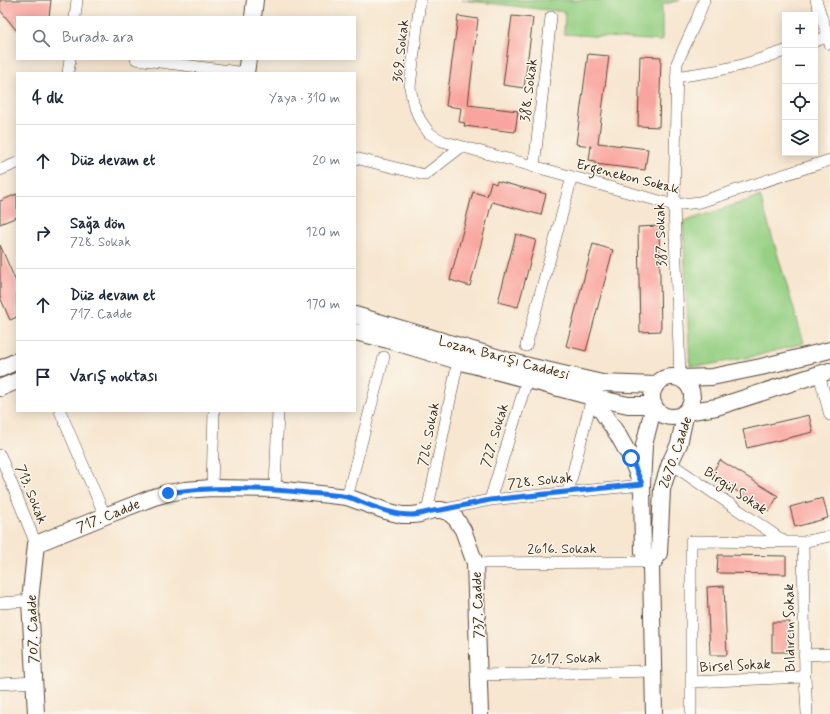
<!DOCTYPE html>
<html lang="tr">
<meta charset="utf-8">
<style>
:root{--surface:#fff;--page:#f6f6f7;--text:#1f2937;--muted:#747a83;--line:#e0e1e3}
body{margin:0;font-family:Mynerve,sans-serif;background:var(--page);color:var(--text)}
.controls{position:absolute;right:12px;top:12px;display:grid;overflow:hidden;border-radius:0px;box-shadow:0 2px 10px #0003}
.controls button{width:36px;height:36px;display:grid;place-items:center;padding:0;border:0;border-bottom:1px solid var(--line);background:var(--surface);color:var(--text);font:20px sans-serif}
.stop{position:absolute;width:12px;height:12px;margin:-9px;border:3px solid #1a73e8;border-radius:50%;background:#fff}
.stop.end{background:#1a73e8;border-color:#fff;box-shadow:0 1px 4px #0008}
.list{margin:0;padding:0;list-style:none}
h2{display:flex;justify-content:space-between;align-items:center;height:52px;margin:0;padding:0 16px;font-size:17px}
h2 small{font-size:13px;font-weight:400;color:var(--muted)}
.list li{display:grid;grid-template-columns:26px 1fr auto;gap:12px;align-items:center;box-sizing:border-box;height:72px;padding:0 16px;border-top:1px solid var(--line)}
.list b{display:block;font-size:15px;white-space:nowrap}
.list p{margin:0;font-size:13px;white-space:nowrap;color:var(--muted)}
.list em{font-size:13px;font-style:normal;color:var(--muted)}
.icon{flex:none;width:22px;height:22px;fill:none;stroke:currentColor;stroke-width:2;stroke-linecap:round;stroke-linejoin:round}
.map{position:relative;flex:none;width:830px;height:714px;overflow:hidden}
.search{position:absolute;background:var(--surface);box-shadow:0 2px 10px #0003;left:16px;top:16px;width:340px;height:44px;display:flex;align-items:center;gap:10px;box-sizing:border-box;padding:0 14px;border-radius:0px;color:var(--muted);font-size:15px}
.panel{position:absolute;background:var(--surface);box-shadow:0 2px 10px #0003;left:16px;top:72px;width:340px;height:340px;border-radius:0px}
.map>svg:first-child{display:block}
</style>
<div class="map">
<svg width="830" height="714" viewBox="0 0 830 714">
<rect width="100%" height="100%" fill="#fbf7ec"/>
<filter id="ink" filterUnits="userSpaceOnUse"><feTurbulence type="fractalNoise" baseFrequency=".025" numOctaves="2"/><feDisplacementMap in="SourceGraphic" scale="8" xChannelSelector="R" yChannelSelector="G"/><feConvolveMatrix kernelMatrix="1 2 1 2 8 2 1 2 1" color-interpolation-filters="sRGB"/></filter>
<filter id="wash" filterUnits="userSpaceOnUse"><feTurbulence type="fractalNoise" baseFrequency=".012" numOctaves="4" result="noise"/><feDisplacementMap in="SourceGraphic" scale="16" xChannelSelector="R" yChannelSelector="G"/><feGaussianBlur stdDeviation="0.9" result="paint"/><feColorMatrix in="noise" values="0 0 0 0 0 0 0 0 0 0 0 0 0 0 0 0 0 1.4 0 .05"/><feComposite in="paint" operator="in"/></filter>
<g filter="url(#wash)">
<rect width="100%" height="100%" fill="#f7e6d0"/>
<path fill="#96d084" stroke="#687d51" d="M 462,0 L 680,0 L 662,5 L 662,41 L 564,34 L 565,12 Z
M 760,196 L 804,343 L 756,356 L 701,366 L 690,365 L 683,222 Z"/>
<g id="blocks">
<path fill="#f9a59f" d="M 0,0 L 51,0 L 49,17 L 17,17 L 17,31 L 0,10 Z
M 458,16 L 478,19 L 468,105 L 518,111 L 515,132 L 464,126 L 465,123 L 459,122 L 461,108 L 446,106 Z
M 512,16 L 533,18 L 524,88 L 503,85 Z
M 588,54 L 609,56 L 598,143 L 648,149 L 645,170 L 595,164 L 595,161 L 589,160 L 591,146 L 576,144 Z
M 640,56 L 661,57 L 659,127 L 638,126 Z
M 497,181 L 546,194 L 541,215 L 492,202 L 470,286 L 450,280 L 473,192 L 487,196 L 491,182 L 496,184 Z
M 17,194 L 17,217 L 0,224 L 0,201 Z
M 659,226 L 661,331 L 640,332 L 638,227 Z
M 516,234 L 536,240 L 518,307 L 498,302 Z
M 593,244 L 613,250 L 586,351 L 566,346 Z
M 0,245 L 17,284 L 17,317 L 10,320 L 0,297 Z
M 809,415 L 813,432 L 747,448 L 743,430 Z
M 720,460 L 778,496 L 769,511 L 711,475 Z
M 823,498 L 828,518 L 795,527 L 790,507 Z
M 718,555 L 786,556 L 786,574 L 717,573 Z
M 724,586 L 727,655 L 710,655 L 707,587 Z
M 772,622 L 790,622 L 789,652 L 772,652 Z"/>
</g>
</g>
<g filter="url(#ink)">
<use href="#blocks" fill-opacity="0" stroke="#574639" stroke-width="1"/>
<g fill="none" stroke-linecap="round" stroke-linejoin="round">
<defs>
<path id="street" d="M 420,0 L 410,87 L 413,103 L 420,120 L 429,133 L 442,141 L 674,205 L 700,202 L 830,160
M 816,0 L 830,44
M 75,17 L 77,0
M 815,41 L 828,37
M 136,59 L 246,73
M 68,73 L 70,59
M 676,77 L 715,71 L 742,65 L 785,51
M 355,158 L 425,175 L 461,147
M 534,167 L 551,17
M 0,170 L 17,163
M 526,346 L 572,177
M 819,374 L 830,415
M 680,378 L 674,205 L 677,63 L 697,19 L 704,0
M 60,411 L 105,516
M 0,455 L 36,544
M 670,463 L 785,542
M 212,488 L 214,411
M 275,489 L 278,411
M 568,492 L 592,397
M 347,497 L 384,357
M 490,500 L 527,380
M 441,510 L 490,500 L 642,485
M 427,512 L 458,361
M 803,542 L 805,677 L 807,714
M 475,563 L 649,562
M 0,603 L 30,601
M 804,655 L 830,654
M 479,675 L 654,671
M 691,682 L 805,677
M 0,684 L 34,682
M 691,714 L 691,541 L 803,542 L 830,536"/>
<path id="secondary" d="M 253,17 L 255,0
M 246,73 L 248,59
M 355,315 L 520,364 L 602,383 L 656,385
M 355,332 L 388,340 L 458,361 L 592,397 L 628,405 L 654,405
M 0,369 L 17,361
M652 397a20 20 0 1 1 40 0a20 20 0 1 1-40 0Z
M 680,378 L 712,377 L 761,367 L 830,350
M 0,388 L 17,381
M 592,397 L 618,435 L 631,458 L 640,480
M 654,405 L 644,445 L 642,485 L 643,552 L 651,566 L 659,553 L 662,489 L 670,463 L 679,444 L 686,412
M 686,412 L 717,407 L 819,374 L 830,371
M 651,566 L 654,714
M 36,714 L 30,601 L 36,544 L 105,516 L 154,497 L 168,493 L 185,490 L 212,488 L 275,489 L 347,497 L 386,511 L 402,515 L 413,515 L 420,514 L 433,510 L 441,510 L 448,512 L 456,519 L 463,530 L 475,563 L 480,714"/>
</defs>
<use href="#street" stroke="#574639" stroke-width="12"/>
<use href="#secondary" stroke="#574639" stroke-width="18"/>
<use href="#street" stroke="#fff" stroke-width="11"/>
<use href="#secondary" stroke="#fff" stroke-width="16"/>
</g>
</g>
<g fill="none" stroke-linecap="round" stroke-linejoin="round" filter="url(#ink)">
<path stroke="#1a73e8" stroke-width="5" d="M 168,493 C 214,486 261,488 308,493 C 320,494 335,494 347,497 C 352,498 357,500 361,502 C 377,508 394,515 411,515 C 421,515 431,510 441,510 L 490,500 L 642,484 L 631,458"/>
</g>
<g text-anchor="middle" stroke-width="3" stroke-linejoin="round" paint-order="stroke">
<g font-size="14" fill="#3b2a1e" stroke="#fbf7ec">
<text transform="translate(400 51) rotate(-84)" y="5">369. Sokak</text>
<text transform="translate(528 90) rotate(-83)" y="5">388. Sokak</text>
<text transform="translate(628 176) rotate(14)" y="5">Ergenekon Sokak</text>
<text transform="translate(660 235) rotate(-92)" y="5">387. Sokak</text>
<text transform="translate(504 357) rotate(15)" y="5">Lozan Barışı Caddesi</text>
<text transform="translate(428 434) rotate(-79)" y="5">726. Sokak</text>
<text transform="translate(494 435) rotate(-73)" y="5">727. Sokak</text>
<text transform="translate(675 452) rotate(-71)" y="5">2670. Cadde</text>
<text transform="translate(540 480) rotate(-6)" y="5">728. Sokak</text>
<text transform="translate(736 490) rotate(34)" y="5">Birgül Sokak</text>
<text transform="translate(32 494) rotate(68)" y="5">713. Sokak</text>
<text transform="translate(108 515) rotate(-22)" y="5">717. Cadde</text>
<text x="562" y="553">2616. Sokak</text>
<text transform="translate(477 605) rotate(-92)" y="5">737. Cadde</text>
<text transform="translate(789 628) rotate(-91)" y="5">Bıldırcın Sokak</text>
<text transform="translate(32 629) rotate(-92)" y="5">707. Cadde</text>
<text transform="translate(566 658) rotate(-2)" y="5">2617. Sokak</text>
<text transform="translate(735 665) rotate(-3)" y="5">Birsel Sokak</text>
</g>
</g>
</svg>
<div class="controls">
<button>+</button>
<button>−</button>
<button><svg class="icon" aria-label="locate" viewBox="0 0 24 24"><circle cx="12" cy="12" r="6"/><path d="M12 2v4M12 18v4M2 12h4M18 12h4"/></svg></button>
<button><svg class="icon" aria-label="layers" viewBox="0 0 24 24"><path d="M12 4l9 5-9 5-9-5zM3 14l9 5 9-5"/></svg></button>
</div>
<div class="stop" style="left:631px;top:458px"></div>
<div class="stop end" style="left:168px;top:493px"></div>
<div class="search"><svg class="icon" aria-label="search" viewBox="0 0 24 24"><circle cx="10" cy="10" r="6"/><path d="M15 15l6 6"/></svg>Burada ara</div>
<section class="panel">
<h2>4 dk<small>Yaya · 310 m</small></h2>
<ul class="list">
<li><svg class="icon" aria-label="ahead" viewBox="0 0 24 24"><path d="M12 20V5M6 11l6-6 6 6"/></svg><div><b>Düz devam et</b></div><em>20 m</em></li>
<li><svg class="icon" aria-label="right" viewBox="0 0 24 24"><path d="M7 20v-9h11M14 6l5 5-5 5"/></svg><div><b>Sağa dön</b><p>728. Sokak</p></div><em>120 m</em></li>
<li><svg class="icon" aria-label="ahead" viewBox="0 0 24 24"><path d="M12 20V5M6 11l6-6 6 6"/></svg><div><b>Düz devam et</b><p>717. Cadde</p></div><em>170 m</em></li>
<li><svg class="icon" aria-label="arrive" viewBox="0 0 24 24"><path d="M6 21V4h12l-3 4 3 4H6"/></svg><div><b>Varış noktası</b></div></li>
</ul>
</section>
</div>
